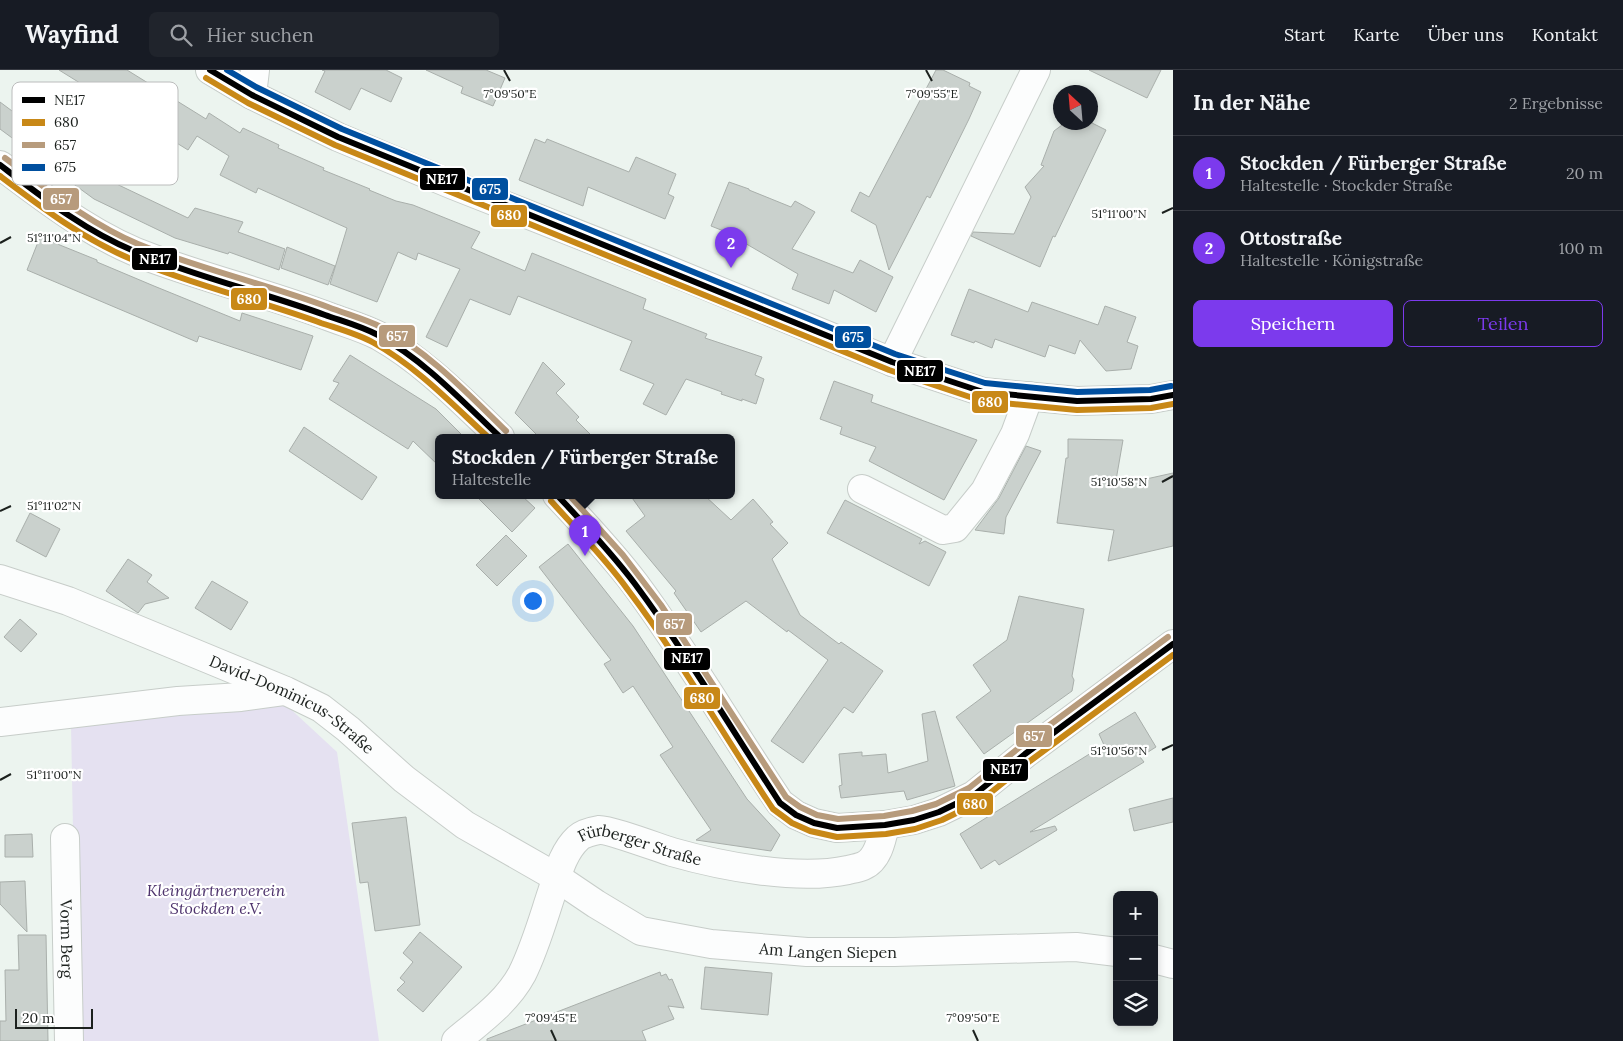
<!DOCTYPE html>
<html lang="de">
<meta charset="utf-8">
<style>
:root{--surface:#171b24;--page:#20242c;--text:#f1f3f6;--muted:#9ea1a6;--line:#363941;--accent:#7c3aed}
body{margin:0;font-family:Lora,serif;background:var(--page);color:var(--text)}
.controls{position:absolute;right:15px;bottom:15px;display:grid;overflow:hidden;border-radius:8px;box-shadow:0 2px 8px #0003}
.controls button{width:45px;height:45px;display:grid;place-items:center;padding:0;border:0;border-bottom:1px solid var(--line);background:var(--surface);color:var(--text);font:25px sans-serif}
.compass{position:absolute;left:1053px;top:15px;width:45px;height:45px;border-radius:50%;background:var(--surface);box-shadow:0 2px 8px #0003;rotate:334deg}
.scale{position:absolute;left:15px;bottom:12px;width:78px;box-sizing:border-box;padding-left:5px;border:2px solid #1c211e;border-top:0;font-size:14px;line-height:18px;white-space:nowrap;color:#1c211e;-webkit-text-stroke:4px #fff;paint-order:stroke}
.you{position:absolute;left:532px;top:530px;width:18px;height:18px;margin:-12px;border:4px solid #fff;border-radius:50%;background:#1a73e8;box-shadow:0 0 0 8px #1a73e833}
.badge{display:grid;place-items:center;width:32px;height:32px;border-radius:50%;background:var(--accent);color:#fff;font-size:16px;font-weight:700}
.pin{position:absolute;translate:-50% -41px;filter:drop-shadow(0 1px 2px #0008)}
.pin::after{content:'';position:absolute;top:26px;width:18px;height:15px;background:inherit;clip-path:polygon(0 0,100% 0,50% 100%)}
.popup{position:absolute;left:435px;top:364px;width:300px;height:65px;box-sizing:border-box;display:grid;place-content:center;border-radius:8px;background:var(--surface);filter:drop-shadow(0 1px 4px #0005);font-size:16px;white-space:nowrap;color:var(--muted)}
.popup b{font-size:19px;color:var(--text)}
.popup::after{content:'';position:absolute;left:50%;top:100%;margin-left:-10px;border:10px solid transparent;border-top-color:var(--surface)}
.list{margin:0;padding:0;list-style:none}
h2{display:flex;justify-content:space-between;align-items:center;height:65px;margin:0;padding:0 20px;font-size:21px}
h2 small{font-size:16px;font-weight:400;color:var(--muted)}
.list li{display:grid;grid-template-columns:32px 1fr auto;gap:15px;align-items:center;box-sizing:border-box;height:75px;padding:0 20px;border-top:1px solid var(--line)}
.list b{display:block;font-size:19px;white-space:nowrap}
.list p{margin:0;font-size:16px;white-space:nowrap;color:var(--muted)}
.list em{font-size:16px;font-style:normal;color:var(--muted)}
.actions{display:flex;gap:10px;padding:15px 20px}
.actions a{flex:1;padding:11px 0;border:1px solid var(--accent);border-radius:8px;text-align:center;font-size:18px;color:var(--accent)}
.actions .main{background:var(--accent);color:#fff}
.icon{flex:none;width:28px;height:28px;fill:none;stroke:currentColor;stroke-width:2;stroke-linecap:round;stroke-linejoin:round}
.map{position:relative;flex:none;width:1173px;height:971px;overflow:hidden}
header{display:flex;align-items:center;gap:30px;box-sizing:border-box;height:70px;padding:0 25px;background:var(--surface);border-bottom:1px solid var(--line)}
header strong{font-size:24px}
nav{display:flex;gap:28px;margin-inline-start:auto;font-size:18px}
.search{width:350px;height:45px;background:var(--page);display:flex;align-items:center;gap:12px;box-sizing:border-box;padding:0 18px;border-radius:8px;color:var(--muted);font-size:19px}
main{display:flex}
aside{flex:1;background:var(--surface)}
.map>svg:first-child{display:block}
</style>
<header>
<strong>Wayfind</strong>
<div class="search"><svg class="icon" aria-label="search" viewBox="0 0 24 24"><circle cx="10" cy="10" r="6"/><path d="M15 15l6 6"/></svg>Hier suchen</div>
<nav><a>Start</a><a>Karte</a><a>Über uns</a><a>Kontakt</a></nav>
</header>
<main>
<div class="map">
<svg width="1173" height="971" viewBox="0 0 1173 971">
<rect width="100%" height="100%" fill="#ecf4ef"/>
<path fill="#e5e1f1" d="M 283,632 L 337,682 L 379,971 L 77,971 L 71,655 Z"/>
<path fill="#cad1cd" stroke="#a9afab" d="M 59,0 L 127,0 L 206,49 L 209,43 L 240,63 L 243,58 L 279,75 L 278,78 L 324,98 L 323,100 L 370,119 L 369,120 L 396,131 L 413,135 L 480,162 L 471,178 L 525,201 L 532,183 L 646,229 L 643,239 L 707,264 L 705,268 L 762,287 L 755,305 L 764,309 L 756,334 L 742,329 L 742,331 L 721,324 L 722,322 L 686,309 L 666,345 L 643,334 L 654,314 L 620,300 L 632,271 L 518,226 L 510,245 L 470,229 L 447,277 L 426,267 L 460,199 L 418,183 L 416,190 L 398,182 L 377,232 L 330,214 L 347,158 L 258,118 L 256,123 L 220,105 L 229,86 L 197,66 L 188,80 Z
M 322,0 L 386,0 L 402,8 L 391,32 L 361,18 L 350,40 L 315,22 L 325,1 Z
M 426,0 L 486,0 L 505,8 L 493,36 L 461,23 L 463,17 Z
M 936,0 L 943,0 L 970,13 L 969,16 L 981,22 L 969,49 L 930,128 L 927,126 L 889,200 L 876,155 L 851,141 L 860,122 L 869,127 Z
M 1089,0 L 1161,0 L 1147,28 Z
M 0,32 L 63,79 L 50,96 L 0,59 Z
M 1066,52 L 1090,52 L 1106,60 L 1055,167 L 1053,166 L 1040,197 L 971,166 L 973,162 L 1014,164 L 1031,127 L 1025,117 L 1044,96 L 1041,95 L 1054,61 Z
M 535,69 L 545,73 L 547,69 L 629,102 L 636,87 L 676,104 L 668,124 L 674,127 L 665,149 L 588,117 L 583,136 L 519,110 Z
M 73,85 L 106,109 L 188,148 L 195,138 L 243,152 L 238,162 L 285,179 L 279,200 L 229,182 L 228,184 L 175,168 L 94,129 L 64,107 Z
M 729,112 L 749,119 L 749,120 L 791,137 L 795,131 L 815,142 L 792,179 L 853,203 L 860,190 L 893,207 L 876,242 L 834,220 L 829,234 L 792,219 L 798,204 L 743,172 L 744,169 L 711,156 Z
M 40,167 L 97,190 L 97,192 L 154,216 L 240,251 L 242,243 L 313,266 L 301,300 L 199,266 L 197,272 L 27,200 Z
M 287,177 L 335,196 L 328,215 L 281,198 Z
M 969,219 L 1028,242 L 1032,232 L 1098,255 L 1105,236 L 1136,247 L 1127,272 L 1138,276 L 1131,299 L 1106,301 L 1080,270 L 1075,284 L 1049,275 L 1045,287 L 995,269 L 992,278 L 975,271 L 974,273 L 951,265 Z
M 350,285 L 436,339 L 464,367 L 439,367 L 439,396 L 413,371 L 408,379 L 329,329 L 339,313 L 333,311 Z
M 543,292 L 565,314 L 556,323 L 579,347 L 576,350 L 593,367 L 539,367 L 515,343 Z
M 834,311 L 873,325 L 871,332 L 977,370 L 944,430 L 869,391 L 876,377 L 840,364 L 842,357 L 820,349 Z
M 304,357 L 377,407 L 362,430 L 289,381 Z
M 1068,369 L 1123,370 L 1115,416 L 1173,403 L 1173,476 L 1108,491 L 1114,460 L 1057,453 L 1066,388 L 1068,388 Z
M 1026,376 L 1041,381 L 1006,447 L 1004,464 L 975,460 L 999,428 Z
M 475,425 L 521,425 L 535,438 L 512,462 Z
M 630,425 L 704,425 L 731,450 L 753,429 L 773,452 L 770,454 L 788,473 L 772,489 L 800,545 L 839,574 L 841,572 L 883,601 L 853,643 L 844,637 L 803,693 L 771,671 L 828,590 L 788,560 L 787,562 L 746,531 L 701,562 L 674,523 L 676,521 L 626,461 L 645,446 Z
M 845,430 L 922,469 L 919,474 L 925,471 L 946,482 L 929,516 L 827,463 Z
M 30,443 L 60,459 L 46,487 L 16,471 Z
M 506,465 L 527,486 L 497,516 L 476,495 Z
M 568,474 L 633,556 L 747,729 L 780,765 L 771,781 L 696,770 L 711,760 L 660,685 L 673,677 L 633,616 L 623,623 L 604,594 L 611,590 L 539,497 Z
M 128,489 L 152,505 L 147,512 L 169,528 L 145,534 L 138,543 L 106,521 Z
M 212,511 L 248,532 L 231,560 L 195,538 Z
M 1019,526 L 1084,539 L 1072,606 L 1074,610 L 1072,621 L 984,684 L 956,647 L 991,621 L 973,595 L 1007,570 Z
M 20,549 L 37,564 L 21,582 L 4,567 Z
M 935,641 L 955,716 L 907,730 L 904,721 L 841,728 L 839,716 L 842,715 L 839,684 L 862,682 L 862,686 L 886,684 L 888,703 L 928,691 L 922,644 Z
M 1135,642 L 1156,677 L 1140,687 L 1144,692 L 1030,762 L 1055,756 L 1057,760 L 999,795 L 995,790 L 981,799 L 960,764 L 1104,675 L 1099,664 Z
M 1173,728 L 1173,752 L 1134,761 L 1129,739 Z
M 406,747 L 420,855 L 375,861 L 368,812 L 360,813 L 352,753 Z
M 32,764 L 33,787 L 5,787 L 5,765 Z
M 25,811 L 27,862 L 0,834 L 0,812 Z
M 420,862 L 462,897 L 423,942 L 397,920 L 405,912 L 400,908 L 413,892 L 403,883 Z
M 18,865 L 46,865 L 48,971 L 0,971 L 0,951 L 6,951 L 5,900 L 19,900 Z
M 705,897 L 772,903 L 768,945 L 701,939 Z
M 660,902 L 661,906 L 666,904 L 669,910 L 672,909 L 684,938 L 668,936 L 674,949 L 642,961 L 646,971 L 487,971 L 487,969 Z"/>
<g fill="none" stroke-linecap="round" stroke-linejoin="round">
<defs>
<g id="minor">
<path d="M 252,25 L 255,0"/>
<path d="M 0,95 C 48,131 96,169 154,189 C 212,210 272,225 330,247 C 346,253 364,258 379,266 C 425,292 462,331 500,367"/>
<path d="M 892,292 L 1036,0"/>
<path d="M 862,419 L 943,460 L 955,458 L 985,421 L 1015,364 L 1029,326"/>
<path d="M 557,425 C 584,454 611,482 635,514 C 687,584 731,660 780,733 L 796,745 L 814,753 L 837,758 L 885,755 L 914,750 L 939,742 L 974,725 L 1025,684 L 1173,574"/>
<path id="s1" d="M 0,509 L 68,531 L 286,621 L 321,638 L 348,659 L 404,709 L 465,755 L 556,807 L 596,834 L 641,861 L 711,874 L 807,882 L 894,882 L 1076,877 L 1117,882"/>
<path d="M 0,652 L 178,631 L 241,627 L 285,621"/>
<path id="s2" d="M 65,768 L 69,971"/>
<path d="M 1154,889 L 1173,894"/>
<path id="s3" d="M 456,971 C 480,951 507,932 522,904 C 535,878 543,849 552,822 C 558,803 563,782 578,768 C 582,764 593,761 599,760 C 608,759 659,778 672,782 C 721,796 797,811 848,800 C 852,799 858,798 863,796 C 878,790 882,769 885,755"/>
</g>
<path id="major" d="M 210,0 L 252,25 L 338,67 L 453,115 L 661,197 L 892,292 L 983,322 L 1077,331 L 1151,329 L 1173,325"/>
</defs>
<use href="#minor" stroke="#c7cdc9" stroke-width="30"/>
<use href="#major" stroke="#c7cdc9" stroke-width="30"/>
<use href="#minor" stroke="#fcfdfd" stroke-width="28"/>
<use href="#major" stroke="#fcfdfd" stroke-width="28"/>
<defs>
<path id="bus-1" d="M 210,0 L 252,25 L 338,67 L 892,292 L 983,322 L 1077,331 L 1151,329 L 1173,325
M 0,95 C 42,127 85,161 134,181 C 196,207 262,222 325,245 C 342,251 361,256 378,265 C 424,290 462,331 500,367
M 557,425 C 584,454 611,482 635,514 C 687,584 732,660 780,733 L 796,745 L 814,753 L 837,758 L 885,755 L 914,750 L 939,742 L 974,725 L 1025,684 L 1173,574"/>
<path id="bus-2" d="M 206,8 L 248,33 L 335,75 L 889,300 L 982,331 L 1077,340 L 1151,338 L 1173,334
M 0,106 C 41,137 83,169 131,189 C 192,215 258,230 321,253 C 339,259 358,264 374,273 C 417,297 452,334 488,367
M 551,431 C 577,460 605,488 628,520 C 681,590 724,666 773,739 L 792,753 L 810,761 L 837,767 L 886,764 L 915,759 L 942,750 L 979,732 L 1030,691 L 1173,585"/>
<path id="bus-3" d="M 5,88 C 47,119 90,154 138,174 C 200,199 266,214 328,237 C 346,244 365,249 381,257 C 429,282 468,324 506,361
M 569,425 L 623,485 L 661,535 L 786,727 L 800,737 L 817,745 L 838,749 L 884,746 L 912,741 L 936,734 L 969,718 L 1020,677 L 1168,567"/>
<path id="bus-4" d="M 227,0 L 256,17 L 342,59 L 895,284 L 985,313 L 1077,322 L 1150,320 L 1171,316"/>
</defs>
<use href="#bus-1" stroke="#fff" stroke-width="10"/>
<use href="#bus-2" stroke="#fff" stroke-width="10"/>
<use href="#bus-3" stroke="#fff" stroke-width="10"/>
<use href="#bus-4" stroke="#fff" stroke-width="10"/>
<use href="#bus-1" stroke="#000" stroke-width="6"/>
<use href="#bus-2" stroke="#c88817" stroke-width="6"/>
<use href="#bus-3" stroke="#b79b7c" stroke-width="6"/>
<use href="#bus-4" stroke="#004f9f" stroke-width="6"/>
</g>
<path fill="none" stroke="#1c211e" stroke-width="2" d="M 504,0 L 510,11M 926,0 L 932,11M 1162,143 L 1173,138M 0,173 L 11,167M 1162,412 L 1173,406M 0,441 L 11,436M 1162,680 L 1173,675M 0,710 L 11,704M 551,960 L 556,971M 973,960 L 978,971"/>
<g text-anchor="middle" stroke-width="4.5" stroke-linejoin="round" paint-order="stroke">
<g font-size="16" fill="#1c211e" stroke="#fff">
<text dy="6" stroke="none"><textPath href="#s1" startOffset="319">David-Dominicus-Straße</textPath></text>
<text dy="6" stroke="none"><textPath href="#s3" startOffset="308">Fürberger Straße</textPath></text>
<text dy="6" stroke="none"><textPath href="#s2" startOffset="101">Vorm Berg</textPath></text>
<text dy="6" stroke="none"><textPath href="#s1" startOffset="926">Am Langen Siepen</textPath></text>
</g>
<g font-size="16" font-style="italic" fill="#4d326c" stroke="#fff">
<text x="216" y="826">Kleingärtnerverein<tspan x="216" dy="18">Stockden e.V.</tspan></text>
</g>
</g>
<rect x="12" y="12" width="166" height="103" rx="8" fill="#fff" stroke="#bbbcbc" stroke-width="1"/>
<rect x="22" y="27" width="23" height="6" fill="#000"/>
<rect x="22" y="49" width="23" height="7" fill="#c88817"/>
<rect x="22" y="72" width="23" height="6" fill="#b79b7c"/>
<rect x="22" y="94" width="23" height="7" fill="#004f9f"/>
<g font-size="14" fill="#1c211e">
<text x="54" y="35">NE17</text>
<text x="54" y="57">680</text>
<text x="54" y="80">657</text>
<text x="54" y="102">675</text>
</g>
<g font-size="12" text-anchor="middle" fill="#1c211e" stroke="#fff" stroke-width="4.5" stroke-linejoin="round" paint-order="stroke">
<text x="932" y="28">7°09'55"E</text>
<text x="510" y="28">7°09'50"E</text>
<text x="1119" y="148">51°11'00"N</text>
<text x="54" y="172">51°11'04"N</text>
<text x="1119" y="416">51°10'58"N</text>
<text x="54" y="440">51°11'02"N</text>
<text x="1119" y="685">51°10'56"N</text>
<text x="54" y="709">51°11'00"N</text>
<text x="551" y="952">7°09'45"E</text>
<text x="973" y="952">7°09'50"E</text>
</g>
<g stroke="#fff" stroke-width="2">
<rect x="419" y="97" width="47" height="24" rx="5" fill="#000"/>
<rect x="471" y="107" width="38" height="24" rx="5" fill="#004f9f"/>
<rect x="42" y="117" width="38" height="24" rx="5" fill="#b79b7c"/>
<rect x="490" y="134" width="38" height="24" rx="5" fill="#c88817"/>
<rect x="131" y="177" width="47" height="24" rx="5" fill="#000"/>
<rect x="230" y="217" width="38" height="24" rx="5" fill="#c88817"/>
<rect x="378" y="254" width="38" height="24" rx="5" fill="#b79b7c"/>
<rect x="834" y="255" width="38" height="24" rx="5" fill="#004f9f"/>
<rect x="896" y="289" width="48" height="24" rx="5" fill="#000"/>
<rect x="971" y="320" width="38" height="24" rx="5" fill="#c88817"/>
<rect x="655" y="542" width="38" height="24" rx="5" fill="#b79b7c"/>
<rect x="663" y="577" width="48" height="24" rx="5" fill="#000"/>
<rect x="683" y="616" width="38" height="24" rx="5" fill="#c88817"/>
<rect x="1015" y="654" width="38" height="24" rx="5" fill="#b79b7c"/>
<rect x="982" y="688" width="47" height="24" rx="5" fill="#000"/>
<rect x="956" y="722" width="38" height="24" rx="5" fill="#c88817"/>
</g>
<g font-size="14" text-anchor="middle" font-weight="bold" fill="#fff">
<text x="442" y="114">NE17</text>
<text x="490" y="124">675</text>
<text x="61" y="134">657</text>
<text x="509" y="150">680</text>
<text x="155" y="194">NE17</text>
<text x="249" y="234">680</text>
<text x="397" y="271">657</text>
<text x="853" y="272">675</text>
<text x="920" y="306">NE17</text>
<text x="990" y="337">680</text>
<text x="674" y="559">657</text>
<text x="687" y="593">NE17</text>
<text x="702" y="633">680</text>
<text x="1034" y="671">657</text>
<text x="1006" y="704">NE17</text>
<text x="975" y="739">680</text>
</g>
</svg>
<div class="controls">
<button>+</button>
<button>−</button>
<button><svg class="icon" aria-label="layers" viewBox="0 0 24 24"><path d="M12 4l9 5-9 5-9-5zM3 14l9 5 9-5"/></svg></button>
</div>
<svg class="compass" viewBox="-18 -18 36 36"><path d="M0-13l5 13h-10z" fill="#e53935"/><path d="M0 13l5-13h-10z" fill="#9ea1a6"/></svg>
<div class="scale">20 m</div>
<div class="you"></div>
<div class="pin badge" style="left:585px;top:486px">1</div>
<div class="popup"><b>Stockden / Fürberger Straße</b>Haltestelle</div>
<div class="pin badge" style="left:731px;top:198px">2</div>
</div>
<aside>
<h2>In der Nähe<small>2 Ergebnisse</small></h2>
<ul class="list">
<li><span class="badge">1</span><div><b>Stockden / Fürberger Straße</b><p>Haltestelle · Stockder Straße</p></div><em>20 m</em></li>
<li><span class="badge">2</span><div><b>Ottostraße</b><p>Haltestelle · Königstraße</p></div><em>100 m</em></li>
</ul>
<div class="actions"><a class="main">Speichern</a><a>Teilen</a></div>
</aside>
</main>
